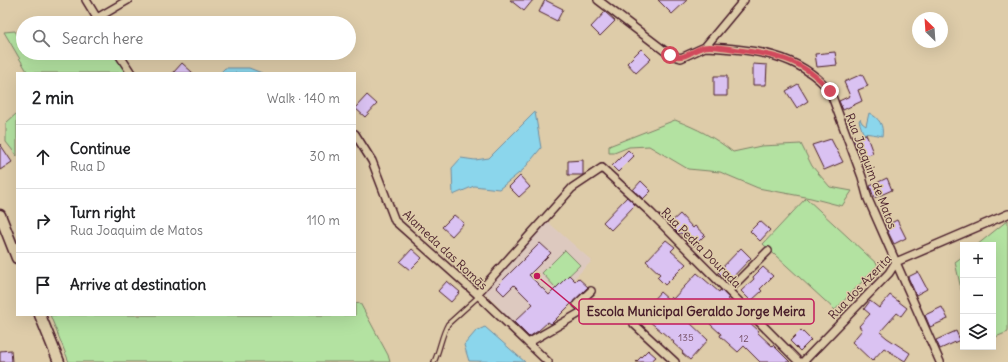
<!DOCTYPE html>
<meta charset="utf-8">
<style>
:root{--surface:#fff;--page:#f6f6f6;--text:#202124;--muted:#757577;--line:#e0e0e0}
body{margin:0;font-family:Delius,sans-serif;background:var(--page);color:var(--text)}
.controls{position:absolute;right:12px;bottom:12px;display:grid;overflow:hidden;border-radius:0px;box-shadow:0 4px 16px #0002}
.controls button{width:36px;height:36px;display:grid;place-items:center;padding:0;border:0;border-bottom:1px solid var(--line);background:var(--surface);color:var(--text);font:20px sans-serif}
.compass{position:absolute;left:912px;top:12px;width:36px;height:36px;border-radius:50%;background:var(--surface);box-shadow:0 4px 16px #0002;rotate:335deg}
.stop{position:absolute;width:12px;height:12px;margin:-9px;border:3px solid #d1495b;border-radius:50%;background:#fff}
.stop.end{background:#d1495b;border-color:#fff;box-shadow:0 1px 4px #0008}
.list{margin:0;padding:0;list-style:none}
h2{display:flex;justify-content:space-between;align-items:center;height:52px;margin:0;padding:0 16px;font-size:17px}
h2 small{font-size:13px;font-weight:400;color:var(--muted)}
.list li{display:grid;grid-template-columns:26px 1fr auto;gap:12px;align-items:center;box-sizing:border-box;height:64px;padding:0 16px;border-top:1px solid var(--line)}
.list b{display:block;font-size:15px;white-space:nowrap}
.list p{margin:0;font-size:13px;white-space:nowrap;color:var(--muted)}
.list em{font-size:13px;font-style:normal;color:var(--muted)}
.icon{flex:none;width:22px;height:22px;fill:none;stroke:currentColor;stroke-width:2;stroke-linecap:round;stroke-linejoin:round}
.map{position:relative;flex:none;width:1008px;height:362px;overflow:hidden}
.search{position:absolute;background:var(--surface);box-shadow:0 4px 16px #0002;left:16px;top:16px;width:340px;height:44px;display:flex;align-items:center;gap:10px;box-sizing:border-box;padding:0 14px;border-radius:22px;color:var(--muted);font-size:15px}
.panel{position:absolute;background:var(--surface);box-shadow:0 4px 16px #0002;left:16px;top:72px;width:340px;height:244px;border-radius:0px}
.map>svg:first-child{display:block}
</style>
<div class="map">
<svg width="1008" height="362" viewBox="0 0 1008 362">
<rect width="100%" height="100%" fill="#decca9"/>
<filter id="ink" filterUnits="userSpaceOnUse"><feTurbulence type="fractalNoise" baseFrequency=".025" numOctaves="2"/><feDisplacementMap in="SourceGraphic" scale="8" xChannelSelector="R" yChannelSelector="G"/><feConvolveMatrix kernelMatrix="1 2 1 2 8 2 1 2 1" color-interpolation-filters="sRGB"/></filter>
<g filter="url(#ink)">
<path fill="#ddc9bf" d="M 547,221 L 592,261 L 520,331 L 484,291 Z"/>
<path fill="#b3e2a1" stroke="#7e8066" d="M 15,31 L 23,45 L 23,53 L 114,53 L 127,73 L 28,73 L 4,32 Z
M 17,113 L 17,156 L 6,142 L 6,123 Z
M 675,120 C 698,129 714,137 733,152 L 761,146 L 801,144 L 812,166 L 830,187 L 852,191 L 842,206 L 811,198 L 758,188 L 720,172 L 688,169 L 649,146 L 629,147 L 614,153 L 609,153 L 609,146 Z
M 806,198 L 878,265 L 835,310 L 763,244 Z
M 1008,220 L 1008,332 L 993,338 L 993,245 L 977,245 Z
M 565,250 L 580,265 L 556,288 L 542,273 Z
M 963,256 L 963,298 L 955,262 Z
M 360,303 L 388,355 L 390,362 L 69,362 L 50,315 L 355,315 L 355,304 Z"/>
<path fill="#8bd6ec" stroke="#718d9f" d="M 225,68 L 249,68 L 262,73 L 220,73 Z
M 535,112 L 541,148 L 523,170 L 499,189 L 474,186 L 453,195 L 452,168 L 461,158 L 475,160 L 489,158 Z
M 869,113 C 879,118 884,125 882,136 C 875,134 870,134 863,133 L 859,121 L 860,119 L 862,123 L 866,126 Z
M 485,327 L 525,362 L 469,361 L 464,345 L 476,331 Z"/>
<path fill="#dac2f2" stroke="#4a1f2b" d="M 510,0 L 533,0 L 524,11 Z
M 545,0 L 563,9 L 557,21 L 539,12 Z
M 658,0 L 687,0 L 672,14 Z
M 605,12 L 615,21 L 600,36 L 591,27 Z
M 641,49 L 651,59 L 636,73 L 627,63 Z
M 835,52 L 837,65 L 817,67 L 815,54 Z
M 182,63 L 193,73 L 173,73 Z
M 753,64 L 767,65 L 766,85 L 753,85 Z
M 862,74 L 868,86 L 858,90 L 862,101 L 843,110 L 839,101 L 850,96 L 844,82 Z
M 714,76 L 727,76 L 727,96 L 714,96 Z
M 798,84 L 808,101 L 797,108 L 786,91 Z
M 367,95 L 377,104 L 365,117 L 355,108 Z
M 866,134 L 873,153 L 861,158 L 853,139 Z
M 831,139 L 843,162 L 824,170 L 812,145 Z
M 0,144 L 12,162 L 0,170 Z
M 628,150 L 634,156 L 618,172 L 612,166 Z
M 583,160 L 583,175 L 568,175 L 568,161 Z
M 520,176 L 530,187 L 519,197 L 509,187 Z
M 887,178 L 892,190 L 874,198 L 870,186 Z
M 641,181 L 651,191 L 643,199 L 633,190 Z
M 627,197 L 635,205 L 611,230 L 603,222 Z
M 680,214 L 693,228 L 695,226 L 705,235 L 694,246 L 681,233 L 679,234 L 669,224 Z
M 454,215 L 464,223 L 452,236 L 442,227 Z
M 897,220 L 906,238 L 894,244 L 885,226 Z
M 760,221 L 770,230 L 760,241 L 750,231 Z
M 666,240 L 675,247 L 671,251 L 686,264 L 665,285 L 657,277 L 660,274 L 646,261 Z
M 540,243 L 551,253 L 529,275 L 549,295 L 569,275 L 575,281 L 578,278 L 588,287 L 551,324 L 548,322 L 538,331 L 529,337 L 514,322 L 533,304 L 514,285 L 504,295 L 496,287 Z
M 741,248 L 751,258 L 728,282 L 718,272 Z
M 412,249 L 422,258 L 410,270 L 400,262 Z
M 763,267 L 773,276 L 760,289 L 762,291 L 751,301 L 741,291 L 754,279 L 753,277 Z
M 918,272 L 927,289 L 916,295 L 908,277 Z
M 697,273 L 719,292 L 720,290 L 722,291 L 729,298 L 727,299 L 739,310 L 738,312 L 759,331 L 757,332 L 772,346 L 773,345 L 790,362 L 760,362 L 744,346 L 738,352 L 720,336 L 721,334 L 710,324 L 712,322 L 698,310 L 697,312 L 696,311 L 687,320 L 708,340 L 690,360 L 682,353 L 683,352 L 673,343 L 674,342 L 649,321 L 651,319 L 642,312 L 660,292 L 669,300 L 671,297 L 673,299 Z
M 447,281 L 460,292 L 451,302 L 438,291 Z
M 890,295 L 907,308 L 901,316 L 897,313 L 880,332 L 887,338 L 910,353 L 905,361 L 884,348 L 872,361 L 852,342 L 862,330 L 859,326 L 870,314 L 864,309 L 870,301 L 879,308 Z
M 942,307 L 948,319 L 930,327 L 925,315 Z
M 801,330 L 811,340 L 800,351 L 790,341 Z
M 956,331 L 960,340 L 940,349 L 936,340 Z
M 11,350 L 12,362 L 0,362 L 0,351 Z
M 648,350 L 656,357 L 650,362 L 636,362 Z"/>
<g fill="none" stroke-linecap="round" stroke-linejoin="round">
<defs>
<path id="service" d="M 434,362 C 440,350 441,336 448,324 L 479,296"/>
<path id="minor" d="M 86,0 L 100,23
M 598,0 L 670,55 L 681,58 L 705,47 L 744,0
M 97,18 L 128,0
M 705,47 C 752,49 798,53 830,91 L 862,177 L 868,199 L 940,362
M 118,53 L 131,73
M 355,134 L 372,161 L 395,221 L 477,294 L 481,298 L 548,362
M 729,290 L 768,251
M 477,294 L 572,188 L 602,168 L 651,213 L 799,362
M 634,324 L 675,362
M 528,343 L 585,310 L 577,304 L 591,291
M 803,362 L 889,273 L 896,262 L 1008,214"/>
<path id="secondary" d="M 0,215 L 17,258
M 40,315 L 59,362"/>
</defs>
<use href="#service" stroke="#4a1f2b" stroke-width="6"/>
<use href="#minor" stroke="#4a1f2b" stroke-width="10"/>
<use href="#secondary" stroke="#4a1f2b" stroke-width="13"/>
<use href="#service" stroke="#decca9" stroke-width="3.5"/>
<use href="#minor" stroke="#decca9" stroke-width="7"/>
<use href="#secondary" stroke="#decca9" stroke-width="10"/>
</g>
</g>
<g fill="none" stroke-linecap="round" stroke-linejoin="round" filter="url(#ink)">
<path stroke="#d1495b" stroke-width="5" d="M 670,55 C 686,61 691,50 704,47 C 712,45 724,48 732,49 C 772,54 803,58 830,91"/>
</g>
<g text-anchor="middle" stroke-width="3" stroke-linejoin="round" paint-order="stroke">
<g font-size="10" fill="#6e485d">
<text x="686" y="341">135</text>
<text x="744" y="342">12</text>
</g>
<g font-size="12" fill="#4a1f2b" stroke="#decca9">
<text transform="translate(871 171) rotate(69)" y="4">Rua Joaquim de Matos</text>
<text transform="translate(701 248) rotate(45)" y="4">Rua Pedra Dourada</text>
<text transform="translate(445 250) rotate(43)" y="4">Alameda das Romãs</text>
<text transform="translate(860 287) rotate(-46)" y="4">Rua dos Azerita</text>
</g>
</g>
<path fill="none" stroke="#c2185b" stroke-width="1.5" d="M537 276L579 311"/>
<circle fill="#c2185b" stroke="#decca9" stroke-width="1.5" cx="537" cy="276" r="4"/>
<rect fill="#decca9" stroke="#c2185b" stroke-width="1.5" x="579" y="299" width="235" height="25" rx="4"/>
<g font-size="13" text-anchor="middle" font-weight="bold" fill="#4a1f2b">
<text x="696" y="316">Escola Municipal Geraldo Jorge Meira</text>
</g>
</svg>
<div class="controls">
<button>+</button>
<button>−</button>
<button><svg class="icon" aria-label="layers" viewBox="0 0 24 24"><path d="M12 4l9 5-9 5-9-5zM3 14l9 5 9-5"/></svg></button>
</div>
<svg class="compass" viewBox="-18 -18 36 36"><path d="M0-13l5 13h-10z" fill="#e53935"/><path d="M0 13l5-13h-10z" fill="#757577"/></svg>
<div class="stop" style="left:670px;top:55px"></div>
<div class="stop end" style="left:830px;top:91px"></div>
<div class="search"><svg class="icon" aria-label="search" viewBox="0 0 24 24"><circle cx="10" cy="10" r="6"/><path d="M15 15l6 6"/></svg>Search here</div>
<section class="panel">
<h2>2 min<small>Walk · 140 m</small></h2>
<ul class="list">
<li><svg class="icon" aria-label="ahead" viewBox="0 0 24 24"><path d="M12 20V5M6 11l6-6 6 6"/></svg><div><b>Continue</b><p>Rua D</p></div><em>30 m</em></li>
<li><svg class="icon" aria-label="right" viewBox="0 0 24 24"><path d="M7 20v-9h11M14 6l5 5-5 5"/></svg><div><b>Turn right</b><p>Rua Joaquim de Matos</p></div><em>110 m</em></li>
<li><svg class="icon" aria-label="arrive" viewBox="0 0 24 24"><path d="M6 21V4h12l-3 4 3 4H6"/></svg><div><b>Arrive at destination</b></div></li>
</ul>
</section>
</div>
